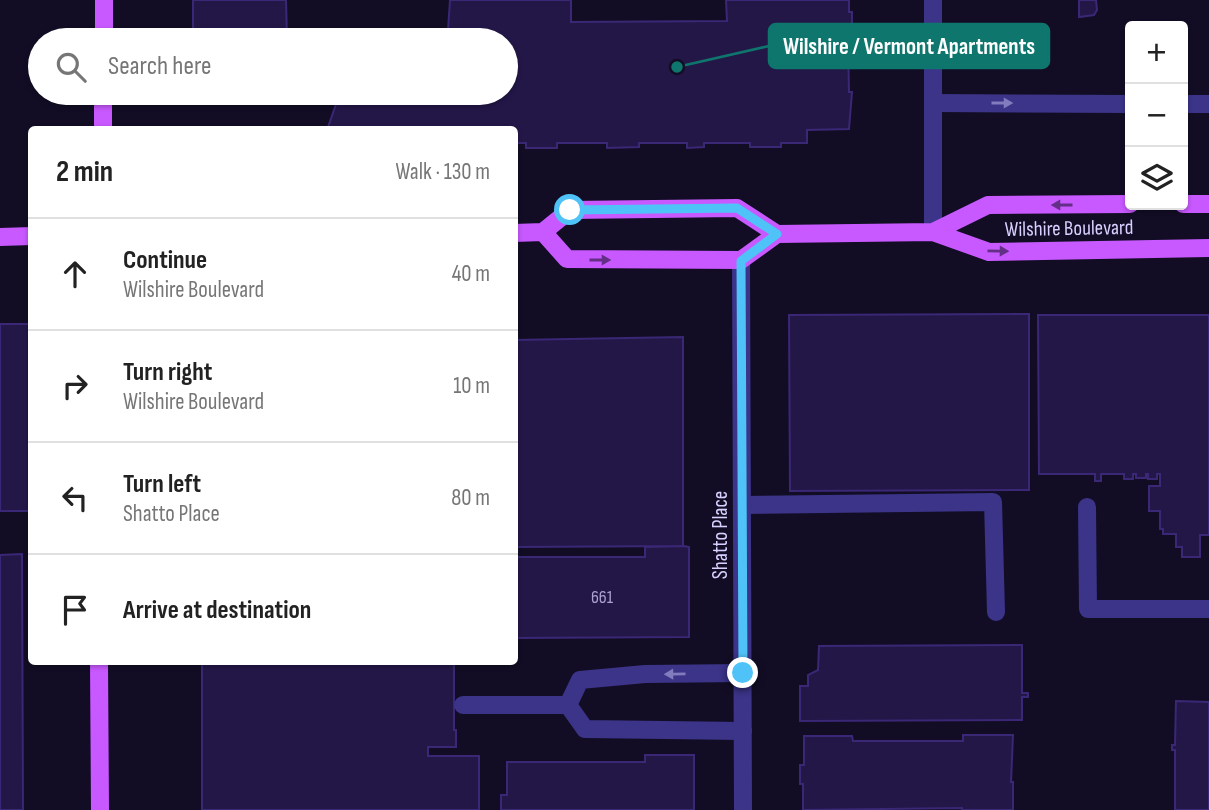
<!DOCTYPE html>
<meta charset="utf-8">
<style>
:root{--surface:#fff;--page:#f2f2f2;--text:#222;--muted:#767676;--line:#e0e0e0}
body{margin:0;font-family:"Sofia Sans Condensed",sans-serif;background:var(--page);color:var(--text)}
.controls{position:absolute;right:21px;top:21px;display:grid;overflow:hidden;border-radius:7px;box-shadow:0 2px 5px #0004}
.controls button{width:63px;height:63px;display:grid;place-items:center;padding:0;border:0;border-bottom:2px solid var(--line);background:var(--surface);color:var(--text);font:35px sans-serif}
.stop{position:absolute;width:21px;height:21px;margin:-16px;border:5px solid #4fc3f7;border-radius:50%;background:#fff}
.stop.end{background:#4fc3f7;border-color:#fff;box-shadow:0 2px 7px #0008}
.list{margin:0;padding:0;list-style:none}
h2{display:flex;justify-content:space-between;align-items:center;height:91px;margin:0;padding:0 28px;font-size:30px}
h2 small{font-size:23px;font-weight:400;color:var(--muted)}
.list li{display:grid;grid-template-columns:46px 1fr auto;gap:21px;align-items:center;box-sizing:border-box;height:112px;padding:0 28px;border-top:2px solid var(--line)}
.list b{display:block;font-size:26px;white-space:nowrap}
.list p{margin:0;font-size:23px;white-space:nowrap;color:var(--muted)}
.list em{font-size:23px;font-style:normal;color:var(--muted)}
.icon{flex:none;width:38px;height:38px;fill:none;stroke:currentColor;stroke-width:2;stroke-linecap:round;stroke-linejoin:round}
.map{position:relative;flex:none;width:1209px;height:810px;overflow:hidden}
.search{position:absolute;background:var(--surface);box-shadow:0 2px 5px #0004;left:28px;top:28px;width:490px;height:77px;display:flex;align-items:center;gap:18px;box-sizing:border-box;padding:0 24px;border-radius:38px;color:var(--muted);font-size:26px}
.panel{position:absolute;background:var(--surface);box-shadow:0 2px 5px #0004;left:28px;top:126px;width:490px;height:539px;border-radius:7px}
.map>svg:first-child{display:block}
</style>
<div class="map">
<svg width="1209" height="810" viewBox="0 0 1209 810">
<rect width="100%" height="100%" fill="#120d25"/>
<path fill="#231748" stroke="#3a2775" stroke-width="2" d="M 193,0 L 286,0 L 287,40 L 193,40 Z
M 450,0 L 571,0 L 571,22 L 727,21 L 726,0 L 849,0 L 849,12 L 852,12 L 852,42 L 848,42 L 849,92 L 852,92 L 849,129 L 807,130 L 807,143 L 781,143 L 781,147 L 750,147 L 750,143 L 704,143 L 704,147 L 687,148 L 687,143 L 639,143 L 639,147 L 607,148 L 607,143 L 557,143 L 557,148 L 526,148 L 526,143 L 514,143 L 514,130 L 327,130 L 340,93 L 506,93 L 506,40 L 451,40 L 451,30 L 448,30 Z
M 1079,0 L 1096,0 L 1097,10 L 1094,15 L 1079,17 Z
M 1029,314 L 1029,490 L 790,491 L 789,315 Z
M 1038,315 L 1209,315 L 1209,535 L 1200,535 L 1200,557 L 1182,557 L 1182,547 L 1176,547 L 1176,534 L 1163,534 L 1163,529 L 1160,529 L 1160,511 L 1149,511 L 1149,486 L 1160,486 L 1160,474 L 1157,474 L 1157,479 L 1148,479 L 1148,474 L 1146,474 L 1146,478 L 1136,478 L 1136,474 L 1133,474 L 1133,479 L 1124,479 L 1124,474 L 1101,474 L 1101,481 L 1095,481 L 1095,474 L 1039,474 Z
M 0,324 L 32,324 L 32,511 L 0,511 Z
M 683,337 L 683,546 L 514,547 L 514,340 Z
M 684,546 L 689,547 L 689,637 L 514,638 L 514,557 L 645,557 L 645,547 Z
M 22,554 L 23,810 L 0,810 L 0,555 Z
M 1022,645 L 1022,693 L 1028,693 L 1028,697 L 1022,697 L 1022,720 L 800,721 L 800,686 L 808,686 L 808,675 L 818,670 L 819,646 Z
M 202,662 L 454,662 L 454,730 L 456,730 L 456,747 L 428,747 L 428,756 L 479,756 L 479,810 L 202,810 Z
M 1176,701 L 1209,702 L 1209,810 L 1175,810 L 1175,750 L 1172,750 L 1172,745 L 1175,745 Z
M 963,735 L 1013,735 L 1011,782 L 1013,782 L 1013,810 L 962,810 L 962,808 L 803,810 L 803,784 L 800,784 L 800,765 L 804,765 L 804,736 L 852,736 L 853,741 L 963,741 Z
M 645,755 L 694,755 L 694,810 L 501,810 L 501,795 L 507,795 L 507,762 L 645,762 Z"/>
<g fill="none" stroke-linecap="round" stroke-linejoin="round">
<path stroke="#3b3488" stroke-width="18" d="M 933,103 L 1130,104
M 1183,104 L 1209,104
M 743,505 L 993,502 L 996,612
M 1087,507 L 1088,609 L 1209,609
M 743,673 L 645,674 L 580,680 L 568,705 L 585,729 L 743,731
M 463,705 L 568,705"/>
<path stroke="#3b3488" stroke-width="18" d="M 933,0 L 933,232
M 741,260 L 743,810"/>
<path stroke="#c858ff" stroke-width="18" d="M 104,40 L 104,0
M 103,130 L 103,93
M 1183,204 L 1209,204
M 543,232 L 567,259 L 741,260 L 777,234
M 933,232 L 988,205 L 1130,204
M 514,233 L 543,232 L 570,210 L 737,208 L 777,234 L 933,232 L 989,252 L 1209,248
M 0,237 L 32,236
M 99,662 L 100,810"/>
</g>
<defs><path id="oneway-solid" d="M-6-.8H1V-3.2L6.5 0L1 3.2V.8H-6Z" transform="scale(1.75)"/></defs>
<g fill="#827bbe">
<use href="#oneway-solid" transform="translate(1002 103)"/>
<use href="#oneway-solid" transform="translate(675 674) rotate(179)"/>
</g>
<g fill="#642f87">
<use href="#oneway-solid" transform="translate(1062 205) rotate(180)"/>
<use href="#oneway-solid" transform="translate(998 251) rotate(1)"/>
<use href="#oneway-solid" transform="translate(600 260)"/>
</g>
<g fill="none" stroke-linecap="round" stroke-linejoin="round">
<path stroke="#4fc3f7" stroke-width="9" d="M 570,210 L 737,208 L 777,234 L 741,261 L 743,673"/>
</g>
<g text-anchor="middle" stroke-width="5" stroke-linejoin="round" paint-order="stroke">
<g font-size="18" fill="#aba2d1">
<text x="602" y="603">661</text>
</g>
<g font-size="21" fill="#d8d1ff" stroke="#120d25">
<text transform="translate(1069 228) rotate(-1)" y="7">Wilshire Boulevard</text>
<text transform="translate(720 535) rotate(-90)" y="7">Shatto Place</text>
</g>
</g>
<path fill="none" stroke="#0f766e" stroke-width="2.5" d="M677 67L769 46"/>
<circle fill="#0f766e" stroke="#120d25" stroke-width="2.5" cx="677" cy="67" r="7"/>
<rect fill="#0f766e" stroke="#0f766e" stroke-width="2.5" x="769" y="24" width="280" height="44" rx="7"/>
<g font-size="23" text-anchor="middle" font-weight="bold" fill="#fff">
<text x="909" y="54">Wilshire / Vermont Apartments</text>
</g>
</svg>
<div class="controls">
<button>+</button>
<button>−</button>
<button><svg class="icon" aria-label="layers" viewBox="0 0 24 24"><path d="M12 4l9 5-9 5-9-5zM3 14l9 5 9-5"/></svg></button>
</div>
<div class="stop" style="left:570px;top:210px"></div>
<div class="stop end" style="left:743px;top:673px"></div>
<div class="search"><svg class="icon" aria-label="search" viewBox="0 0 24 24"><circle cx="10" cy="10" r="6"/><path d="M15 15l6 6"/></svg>Search here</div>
<section class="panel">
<h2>2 min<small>Walk · 130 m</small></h2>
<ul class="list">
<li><svg class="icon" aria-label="ahead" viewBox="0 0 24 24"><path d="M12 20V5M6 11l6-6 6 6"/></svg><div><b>Continue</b><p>Wilshire Boulevard</p></div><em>40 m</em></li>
<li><svg class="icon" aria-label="right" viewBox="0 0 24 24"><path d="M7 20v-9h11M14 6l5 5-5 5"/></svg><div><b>Turn right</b><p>Wilshire Boulevard</p></div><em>10 m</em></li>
<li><svg class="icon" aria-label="left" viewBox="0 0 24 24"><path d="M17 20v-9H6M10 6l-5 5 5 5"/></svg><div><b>Turn left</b><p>Shatto Place</p></div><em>80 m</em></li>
<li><svg class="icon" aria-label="arrive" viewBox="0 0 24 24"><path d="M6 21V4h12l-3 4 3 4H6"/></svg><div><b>Arrive at destination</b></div></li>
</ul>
</section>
</div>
